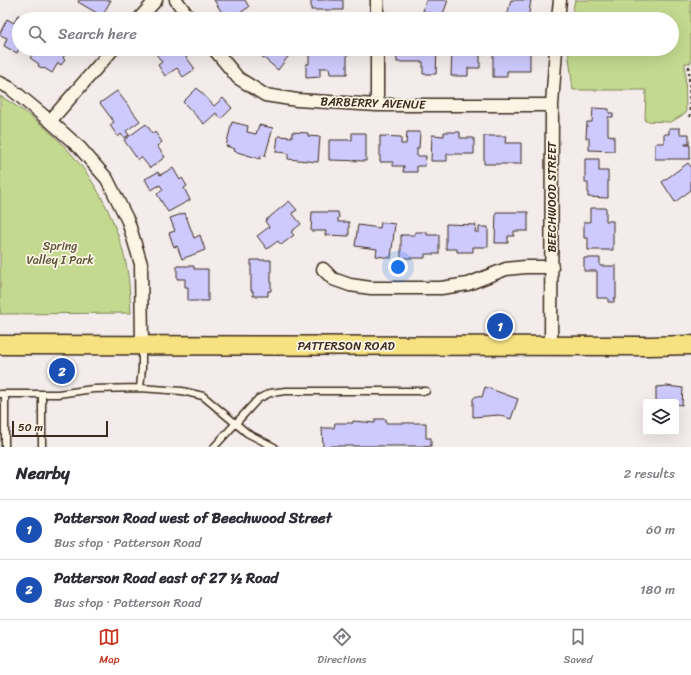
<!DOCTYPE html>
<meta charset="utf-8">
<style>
:root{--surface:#fff;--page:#f2f2f3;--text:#2b2b33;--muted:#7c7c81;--line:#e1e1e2;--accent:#c8321e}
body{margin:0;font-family:Sriracha,sans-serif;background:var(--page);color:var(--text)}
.controls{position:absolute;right:12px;bottom:12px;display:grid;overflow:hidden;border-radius:4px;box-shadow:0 4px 16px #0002}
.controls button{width:36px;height:36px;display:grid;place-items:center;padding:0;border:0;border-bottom:1px solid var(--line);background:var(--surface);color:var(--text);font:20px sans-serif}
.scale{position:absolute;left:12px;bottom:10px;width:96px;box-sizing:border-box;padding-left:4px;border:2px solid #3b2a1e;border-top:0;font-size:11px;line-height:14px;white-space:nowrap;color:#3b2a1e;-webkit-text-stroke:3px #fcf5e5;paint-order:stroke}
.you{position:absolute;left:398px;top:267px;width:14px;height:14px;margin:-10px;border:3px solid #fff;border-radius:50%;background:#1a73e8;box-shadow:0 0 0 6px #1a73e833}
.badge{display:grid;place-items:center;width:26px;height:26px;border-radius:50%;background:var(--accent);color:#fff;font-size:13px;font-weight:700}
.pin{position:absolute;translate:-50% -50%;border:2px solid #fff;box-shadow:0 1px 4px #0006}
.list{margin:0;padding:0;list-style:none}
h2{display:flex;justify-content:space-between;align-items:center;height:52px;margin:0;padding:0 16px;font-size:17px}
h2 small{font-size:13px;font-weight:400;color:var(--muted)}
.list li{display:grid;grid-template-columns:26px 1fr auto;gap:12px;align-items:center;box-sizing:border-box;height:60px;padding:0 16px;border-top:1px solid var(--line)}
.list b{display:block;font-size:15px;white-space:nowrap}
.list p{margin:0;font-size:13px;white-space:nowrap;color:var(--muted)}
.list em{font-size:13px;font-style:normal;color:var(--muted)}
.icon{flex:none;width:22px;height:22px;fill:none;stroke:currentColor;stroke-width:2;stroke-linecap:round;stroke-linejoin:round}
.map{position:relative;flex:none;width:691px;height:447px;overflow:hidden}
.search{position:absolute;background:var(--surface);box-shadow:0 4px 16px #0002;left:12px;right:12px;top:12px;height:44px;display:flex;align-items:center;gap:10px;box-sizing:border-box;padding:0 14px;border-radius:22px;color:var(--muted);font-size:15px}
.sheet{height:172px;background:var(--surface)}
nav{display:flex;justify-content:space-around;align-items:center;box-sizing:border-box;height:56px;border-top:1px solid var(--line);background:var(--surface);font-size:11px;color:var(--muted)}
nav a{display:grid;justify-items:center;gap:2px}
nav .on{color:var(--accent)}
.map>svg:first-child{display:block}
</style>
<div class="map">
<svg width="691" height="447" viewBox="0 0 691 447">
<rect width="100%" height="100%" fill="#f3ecea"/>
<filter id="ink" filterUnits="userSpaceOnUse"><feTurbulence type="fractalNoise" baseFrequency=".025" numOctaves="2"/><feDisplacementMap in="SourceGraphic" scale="8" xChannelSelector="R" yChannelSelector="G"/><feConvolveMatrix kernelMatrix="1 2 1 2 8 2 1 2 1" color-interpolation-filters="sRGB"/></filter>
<g filter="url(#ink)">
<path fill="#c3d98f" stroke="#7f8256" d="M 575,0 L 691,0 L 691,63 L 685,63 L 686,113 L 671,122 L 645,121 L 646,90 L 573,90 L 568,49 L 672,49 L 672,19 L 571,19 Z
M 0,96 C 64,133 107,186 125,259 C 129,276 130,295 131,313 L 0,314 Z"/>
<path fill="#cfcafd" stroke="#3b2a1e" d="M 79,0 L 111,0 L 102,16 L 78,2 Z
M 214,0 L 245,0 L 249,7 L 231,19 L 226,19 Z
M 311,0 L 343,0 L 343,10 L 311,10 Z
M 426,0 L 448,0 L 442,17 L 423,11 Z
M 511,0 L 531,0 L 528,19 L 518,19 L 507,16 Z
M 18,15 L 25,19 L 19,19 L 19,49 L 17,53 L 4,46 L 7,38 L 0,35 L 0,33 L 7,19 L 14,23 Z
M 36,49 L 68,49 L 63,58 L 65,60 L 61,65 L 58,63 L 52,73 L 44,68 L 43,69 L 38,66 L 39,64 L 30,58 Z
M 157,49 L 176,49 L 178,52 L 181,50 L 195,69 L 183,77 L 177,68 L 165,76 L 158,65 L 162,62 L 154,51 Z
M 253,49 L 283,49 L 290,54 L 278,70 Z
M 309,49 L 347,49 L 347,74 L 330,74 L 329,68 L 320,68 L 320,77 L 306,78 L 306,64 L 309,64 Z
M 396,49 L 437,49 L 436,74 L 423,74 L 423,62 L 397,62 Z
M 452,49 L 480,49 L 480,68 L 468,68 L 468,76 L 451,76 Z
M 493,50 L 530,50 L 530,71 L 507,71 L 507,77 L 493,77 Z
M 197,88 L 214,106 L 223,98 L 232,108 L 221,119 L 216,113 L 204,124 L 183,102 Z
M 117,91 L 140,121 L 126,131 L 129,135 L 124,138 L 121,134 L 118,137 L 110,125 L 114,122 L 100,103 Z
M 593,108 L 609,109 L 609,113 L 613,113 L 613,117 L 608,117 L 608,135 L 614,136 L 614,151 L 589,150 L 589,138 L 586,138 L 587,122 L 592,122 Z
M 232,122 L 248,126 L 247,132 L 256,134 L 259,125 L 273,128 L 265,156 L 261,155 L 260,159 L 234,151 L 235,149 L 226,146 Z
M 146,124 L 153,134 L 155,132 L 162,142 L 157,146 L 165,157 L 150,168 L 141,157 L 138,160 L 124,140 Z
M 669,128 L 680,128 L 680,134 L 689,134 L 689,144 L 685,144 L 685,145 L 690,145 L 690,159 L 655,159 L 655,143 L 664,143 L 664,134 L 669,134 Z
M 292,132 L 308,133 L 308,136 L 320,137 L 318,162 L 288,159 L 288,153 L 276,152 L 278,136 L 292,137 Z
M 407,132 L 420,132 L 419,148 L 417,148 L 417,156 L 426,156 L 425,166 L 417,166 L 417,172 L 403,172 L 404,166 L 393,166 L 393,162 L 380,162 L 380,136 L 401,137 L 401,144 L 406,144 Z
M 444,132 L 460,132 L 460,138 L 474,138 L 474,154 L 447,154 L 447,161 L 431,161 L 432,135 L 444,136 Z
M 352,133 L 366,133 L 366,161 L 329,160 L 329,140 L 352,140 Z
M 484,136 L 506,136 L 505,143 L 521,143 L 521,164 L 484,164 Z
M 585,159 L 599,159 L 599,171 L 608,171 L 608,198 L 588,197 L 588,183 L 585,183 Z
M 688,163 L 691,167 L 691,190 L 675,202 L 662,182 Z
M 173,168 L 180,180 L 182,178 L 187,186 L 184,188 L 190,200 L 168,212 L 157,194 L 163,190 L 160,185 L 151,190 L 145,179 L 158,172 L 160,175 Z
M 289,201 L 297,210 L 292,213 L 301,224 L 291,232 L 294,235 L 281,245 L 278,241 L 267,249 L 257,236 L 269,227 L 265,221 Z
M 590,208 L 606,208 L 606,221 L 613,221 L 613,250 L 588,250 L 588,238 L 584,238 L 584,222 L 590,222 Z
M 312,212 L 338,212 L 339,218 L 338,218 L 338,222 L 349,222 L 349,236 L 325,235 L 326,231 L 311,231 Z
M 496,212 L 528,212 L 528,231 L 514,231 L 514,236 L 508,236 L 508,243 L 495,243 Z
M 185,213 L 194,238 L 200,235 L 205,250 L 182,259 L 177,246 L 174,247 L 169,233 L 175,231 L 170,218 Z
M 381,222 L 395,224 L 391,258 L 376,256 L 377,249 L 355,246 L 358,225 L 380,228 Z
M 446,224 L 476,225 L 475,232 L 479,232 L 479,227 L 488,227 L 488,247 L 473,247 L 473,252 L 457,252 L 457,249 L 446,249 Z
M 415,232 L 427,232 L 427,235 L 439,235 L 439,254 L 425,254 L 425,258 L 401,258 L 401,235 L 415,235 Z
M 584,258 L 600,258 L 600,266 L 616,266 L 616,298 L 614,298 L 614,302 L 608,302 L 608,298 L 597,298 L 597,271 L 584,271 Z
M 251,260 L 271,260 L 271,291 L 268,291 L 268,296 L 253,296 L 253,291 L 251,291 Z
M 177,266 L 194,266 L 194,269 L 208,269 L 208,301 L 188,301 L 188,287 L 185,287 L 185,279 L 177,279 Z
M 667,386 L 683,388 L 682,405 L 676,404 L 676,402 L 656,402 L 656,387 Z
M 485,387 L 518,399 L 511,419 L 499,415 L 473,417 L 473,399 L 476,396 L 482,397 Z
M 375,419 L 386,419 L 386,423 L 426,423 L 426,438 L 431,438 L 431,446 L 424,447 L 424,446 L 330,446 L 330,447 L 323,447 L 322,428 L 334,428 L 335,423 L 353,423 L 353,421 L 375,423 Z"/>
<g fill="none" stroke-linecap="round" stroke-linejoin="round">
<defs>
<path id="service" d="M 140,388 L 142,368 L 142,347
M 0,394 L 58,394 L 93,389 L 140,388 L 182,391 L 203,396 L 247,433 L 274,447
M 42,394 L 42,447
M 5,447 L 5,394
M 214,447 L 258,399 L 270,393 L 286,391 L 426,391"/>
<path id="minor" d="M 176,0 L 190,19
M 139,19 L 156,0
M 377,19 L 377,0
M 558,19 L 560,0
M 214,49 L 238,78 L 265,95 L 297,100 L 377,105 L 552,105
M 0,83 L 10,88 L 50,121 L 80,148 L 107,179 L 128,221 L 141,264 L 142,345
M 377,105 L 377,49
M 50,121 L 113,49
M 323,269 L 333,279 L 350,285 L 371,288 L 441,288 L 468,284 L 506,269 L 525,267 L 552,267
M 551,346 L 552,105 L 556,49"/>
<path id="primary" d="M 0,345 L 649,346 L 691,345"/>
</defs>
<use href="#service" stroke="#3b2a1e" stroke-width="9"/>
<use href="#minor" stroke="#3b2a1e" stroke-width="15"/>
<use href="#primary" stroke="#3b2a1e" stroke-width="21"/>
<path stroke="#3b2a1e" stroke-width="2.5" stroke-dasharray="3 3" stroke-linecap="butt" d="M 689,66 L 690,117 L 691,118"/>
<use href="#service" stroke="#fcf5e5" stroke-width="6"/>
<use href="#minor" stroke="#fcf5e5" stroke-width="12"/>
<use href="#primary" stroke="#f7e281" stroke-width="18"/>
</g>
</g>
<g text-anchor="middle" stroke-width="3.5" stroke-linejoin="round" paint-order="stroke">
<g font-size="12" fill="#3b2a1e" stroke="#fcf5e5">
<text transform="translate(373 103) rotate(2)" y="4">BARBERRY AVENUE</text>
<text transform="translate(552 197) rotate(-90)" y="4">BEECHWOOD STREET</text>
<text x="346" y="350">PATTERSON ROAD</text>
</g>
<g font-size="12" fill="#5d563a" stroke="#fcf5e5">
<text x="60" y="250">Spring<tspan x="60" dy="14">Valley I Park</tspan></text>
</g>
</g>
</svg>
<div class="controls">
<button><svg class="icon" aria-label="layers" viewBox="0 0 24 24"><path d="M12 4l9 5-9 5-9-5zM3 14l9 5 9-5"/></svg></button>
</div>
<div class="scale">50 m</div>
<div class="you"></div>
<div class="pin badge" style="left:500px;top:326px;background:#1a4fb4">1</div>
<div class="pin badge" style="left:62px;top:371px;background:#1a4fb4">2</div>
<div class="search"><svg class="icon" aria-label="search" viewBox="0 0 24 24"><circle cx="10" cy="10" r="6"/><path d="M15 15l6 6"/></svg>Search here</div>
</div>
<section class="sheet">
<h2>Nearby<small>2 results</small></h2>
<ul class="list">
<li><span class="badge" style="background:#1a4fb4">1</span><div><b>Patterson Road west of Beechwood Street</b><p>Bus stop · Patterson Road</p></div><em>60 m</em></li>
<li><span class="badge" style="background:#1a4fb4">2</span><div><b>Patterson Road east of 27 ½ Road</b><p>Bus stop · Patterson Road</p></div><em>180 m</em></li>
</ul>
</section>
<nav>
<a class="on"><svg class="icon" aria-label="map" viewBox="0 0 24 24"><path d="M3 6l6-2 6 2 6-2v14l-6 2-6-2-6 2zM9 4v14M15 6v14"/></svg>Map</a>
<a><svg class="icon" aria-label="directions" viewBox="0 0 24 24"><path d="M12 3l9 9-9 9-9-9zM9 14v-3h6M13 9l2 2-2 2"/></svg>Directions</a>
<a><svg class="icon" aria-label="saved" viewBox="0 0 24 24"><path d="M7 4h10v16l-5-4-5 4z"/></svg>Saved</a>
</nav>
